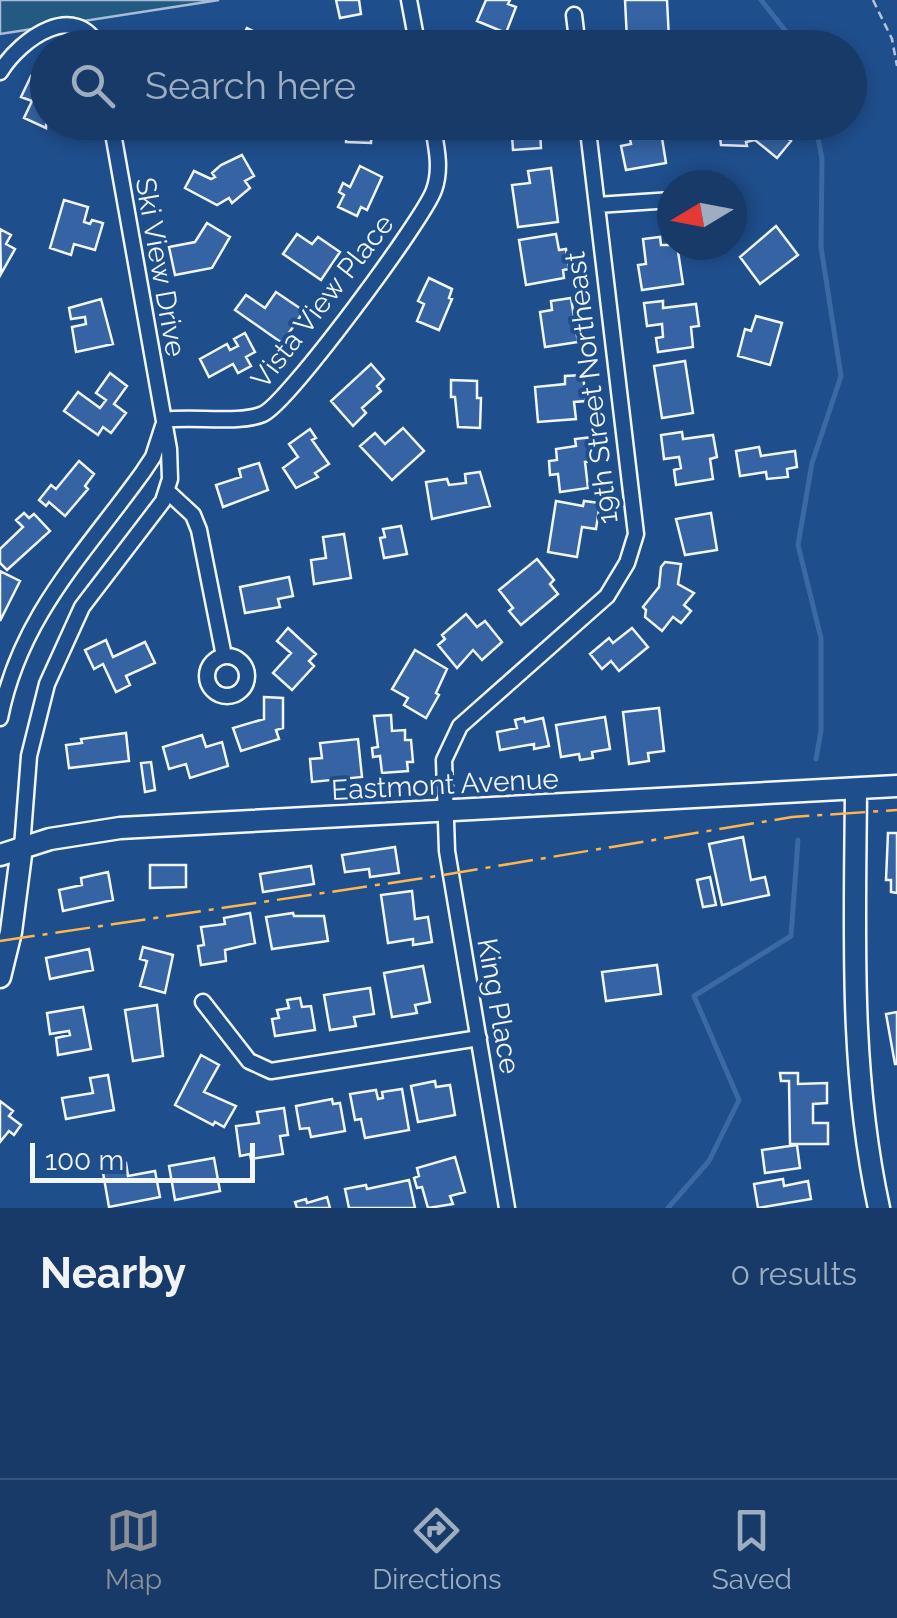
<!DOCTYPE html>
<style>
:root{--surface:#173a69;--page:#20416f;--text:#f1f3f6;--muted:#9eadc0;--line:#36547d;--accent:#8c9099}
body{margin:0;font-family:Raleway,sans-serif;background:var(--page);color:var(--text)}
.compass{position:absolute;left:657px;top:170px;width:90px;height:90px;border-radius:50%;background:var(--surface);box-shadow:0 5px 15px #0003;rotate:260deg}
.scale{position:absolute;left:30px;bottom:25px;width:225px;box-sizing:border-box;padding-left:10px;border:5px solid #f2f6ff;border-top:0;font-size:28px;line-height:35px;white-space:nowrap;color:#f2f6ff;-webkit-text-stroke:8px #1f4e8c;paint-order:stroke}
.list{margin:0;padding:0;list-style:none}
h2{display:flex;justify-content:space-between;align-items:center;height:130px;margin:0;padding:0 40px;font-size:42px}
h2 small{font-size:32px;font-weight:400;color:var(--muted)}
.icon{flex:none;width:55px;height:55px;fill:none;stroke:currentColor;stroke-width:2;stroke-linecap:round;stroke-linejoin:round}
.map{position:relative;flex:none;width:897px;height:1208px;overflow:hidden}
.search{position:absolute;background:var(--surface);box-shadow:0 5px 15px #0003;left:30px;right:30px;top:30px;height:110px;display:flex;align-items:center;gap:25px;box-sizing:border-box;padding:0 35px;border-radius:55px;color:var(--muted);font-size:38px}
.sheet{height:270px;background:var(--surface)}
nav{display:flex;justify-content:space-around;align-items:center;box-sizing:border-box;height:140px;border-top:2px solid var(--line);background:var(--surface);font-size:28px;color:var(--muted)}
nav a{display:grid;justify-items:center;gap:5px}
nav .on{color:var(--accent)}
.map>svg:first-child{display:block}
</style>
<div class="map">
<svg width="897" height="1208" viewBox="0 0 897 1208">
<rect width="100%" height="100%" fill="#1f4e8c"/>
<path fill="#245a82" stroke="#a8bbd7" stroke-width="2.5" d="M 0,0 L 219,0 L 0,34 Z"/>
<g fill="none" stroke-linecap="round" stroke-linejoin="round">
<path stroke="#3b69a3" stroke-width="5" d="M 761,0 L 799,48
M 815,122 L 822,159 L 821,247 L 841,376 L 812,463 L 798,545 L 821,638 L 821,731 L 816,759
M 668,1208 L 709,1161 L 739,1100 L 694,996 L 791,936 L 798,840"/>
</g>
<path fill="#3563a3" stroke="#f2f6ff" stroke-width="2.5" d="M 336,0 L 359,0 L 361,14 L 340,18 Z
M 486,0 L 510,0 L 508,4 L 516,7 L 506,33 L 477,21 Z
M 625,0 L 667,0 L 669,39 L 627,40 Z
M 247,28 L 263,36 L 257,48 L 230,48 L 234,38 L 240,41 Z
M 31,76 L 48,83 L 46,128 L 24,118 L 32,101 L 21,97 Z
M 347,122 L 372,122 L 371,143 L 346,142 Z
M 511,122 L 544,122 L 545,130 L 540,130 L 541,148 L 513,150 Z
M 627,122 L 665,122 L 668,137 L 662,138 L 666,163 L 626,170 L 621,146 L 631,144 Z
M 718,122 L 768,122 L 791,141 L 777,158 L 755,140 L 746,142 L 747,146 L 721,145 Z
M 242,155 L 254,176 L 245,181 L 250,188 L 232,203 L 229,198 L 217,205 L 185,188 L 194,171 L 211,179 L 215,177 L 212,173 L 221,165 Z
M 360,166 L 382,177 L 367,210 L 361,207 L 357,216 L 338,207 L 344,195 L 339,192 L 343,183 L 350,187 Z
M 551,168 L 558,222 L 518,227 L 512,185 L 530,183 L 528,171 Z
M 64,200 L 88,207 L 84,222 L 90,224 L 92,220 L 103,223 L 95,250 L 74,244 L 71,255 L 50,248 Z
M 207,223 L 230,237 L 212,268 L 175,275 L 169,247 L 195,242 Z
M 776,226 L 798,255 L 760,284 L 740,257 Z
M 0,229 L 11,235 L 6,244 L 15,249 L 1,274 Z
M 297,234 L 312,244 L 318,237 L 340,252 L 321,280 L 283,254 Z
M 556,234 L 559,250 L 566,249 L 569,269 L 563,270 L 564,278 L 526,285 L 519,240 Z
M 660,237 L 661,245 L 677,245 L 683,284 L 642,290 L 638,265 L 646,264 L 643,239 Z
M 429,278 L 452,289 L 449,298 L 452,299 L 439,330 L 417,321 L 424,304 L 418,301 Z
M 276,292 L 304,311 L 282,343 L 235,310 L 246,295 L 265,308 Z
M 571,298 L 578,342 L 545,347 L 540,312 L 552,310 L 551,301 Z
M 101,299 L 113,344 L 76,352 L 72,327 L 86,324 L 85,317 L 71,319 L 69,308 Z
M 663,301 L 663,308 L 696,304 L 699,326 L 691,327 L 693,347 L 658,352 L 656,338 L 663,337 L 662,324 L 647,326 L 644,303 Z
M 756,316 L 782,323 L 770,365 L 738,356 L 745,329 L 751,331 Z
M 245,333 L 255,352 L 246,357 L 251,366 L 238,373 L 233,364 L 209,377 L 200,359 L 227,344 L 230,350 L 238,346 L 234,339 Z
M 685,361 L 693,413 L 662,418 L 654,366 Z
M 371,364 L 384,379 L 377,386 L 381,391 L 362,408 L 366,413 L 353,426 L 331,401 Z
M 110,373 L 127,386 L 114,404 L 126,413 L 111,433 L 103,427 L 98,435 L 64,411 L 78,392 L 100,408 L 106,400 L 96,393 Z
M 583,375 L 586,401 L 574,402 L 576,419 L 538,422 L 535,387 L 565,384 L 565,376 Z
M 451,380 L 477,381 L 477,398 L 481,398 L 480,428 L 458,427 L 455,397 L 451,397 Z
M 403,428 L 424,451 L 392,480 L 360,446 L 375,433 L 385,444 Z
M 310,429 L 316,438 L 312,440 L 329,464 L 315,473 L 318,477 L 296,488 L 283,468 L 298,457 L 289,444 Z
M 682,432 L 683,439 L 713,435 L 717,457 L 710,459 L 713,479 L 676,485 L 674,470 L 681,468 L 679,457 L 664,459 L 661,435 Z
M 593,437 L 596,461 L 585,462 L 588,488 L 560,492 L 558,474 L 550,475 L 549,461 L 557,460 L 556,449 L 576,446 L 575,439 Z
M 759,447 L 761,456 L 795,451 L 797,467 L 787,469 L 788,477 L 767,479 L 766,472 L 740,476 L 736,451 Z
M 79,461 L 94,474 L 85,486 L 88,489 L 65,516 L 49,502 L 46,506 L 39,500 L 51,485 L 56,489 Z
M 259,463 L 268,490 L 223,507 L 216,485 L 241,477 L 239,469 Z
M 480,472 L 490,506 L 432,519 L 426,482 L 447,479 L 449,485 L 466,483 L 465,474 Z
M 556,501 L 583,506 L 584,501 L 600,503 L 596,529 L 582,527 L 577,557 L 548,552 Z
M 24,513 L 29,518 L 34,514 L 50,531 L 7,570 L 0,563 L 0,549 L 23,527 L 16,520 Z
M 711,513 L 717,550 L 685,555 L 676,519 Z
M 401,526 L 407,554 L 384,558 L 380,538 L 385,537 L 383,529 Z
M 344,534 L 351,578 L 314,584 L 311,560 L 326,558 L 323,537 Z
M 537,559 L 554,580 L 550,584 L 558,594 L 521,625 L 509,611 L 513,608 L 499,590 Z
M 665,562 L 681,564 L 678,584 L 694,593 L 684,605 L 691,611 L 681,623 L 673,617 L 662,631 L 645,617 L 646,610 L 643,607 L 659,587 L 661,567 Z
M 0,571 L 20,581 L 0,621 Z
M 289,577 L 293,596 L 278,599 L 280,607 L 245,613 L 240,587 Z
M 466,614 L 477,627 L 485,621 L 502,642 L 482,660 L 473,650 L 457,668 L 438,645 L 445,639 L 442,635 Z
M 288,628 L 316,654 L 309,661 L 314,666 L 292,690 L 273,673 L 291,653 L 277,641 Z
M 632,628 L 648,647 L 619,671 L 611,661 L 602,669 L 590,654 L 609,638 L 613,643 Z
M 106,640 L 113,657 L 145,642 L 155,663 L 126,676 L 130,685 L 116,692 L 103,664 L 94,669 L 85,650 Z
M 415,650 L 447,669 L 436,693 L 439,695 L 426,718 L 404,705 L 408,698 L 392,689 Z
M 264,697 L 283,698 L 283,728 L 276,730 L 279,739 L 241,751 L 233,728 L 264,719 Z
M 659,708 L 664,751 L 648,753 L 649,761 L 629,764 L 623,712 Z
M 391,715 L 392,731 L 405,730 L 405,740 L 411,740 L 413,762 L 407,762 L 408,771 L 382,773 L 380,756 L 373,757 L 372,748 L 378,747 L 374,716 Z
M 605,717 L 610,749 L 592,752 L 593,758 L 580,760 L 579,754 L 561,757 L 556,725 Z
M 524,718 L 525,722 L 543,718 L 549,746 L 534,749 L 534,744 L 500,750 L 497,732 L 517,728 L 515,720 Z
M 126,733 L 129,761 L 69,768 L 66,745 L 82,743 L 81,739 Z
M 202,735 L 206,747 L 222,742 L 228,766 L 190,778 L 186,764 L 169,769 L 163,747 Z
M 358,739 L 362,777 L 312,782 L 310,759 L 322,758 L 320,743 Z
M 151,762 L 155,790 L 145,792 L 141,763 Z
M 888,833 L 897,833 L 897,893 L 891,892 L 891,880 L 886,880 Z
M 743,837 L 751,880 L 765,877 L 769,895 L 722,905 L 709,844 Z
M 395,847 L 399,873 L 370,877 L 369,869 L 345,872 L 342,855 Z
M 150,865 L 186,865 L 186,887 L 150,888 Z
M 311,866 L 314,884 L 263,892 L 260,874 Z
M 108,872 L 113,900 L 63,911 L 59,890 L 82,885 L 81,878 Z
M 710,877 L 716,905 L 703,907 L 697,880 Z
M 412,891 L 415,919 L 428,917 L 432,942 L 413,945 L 413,939 L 388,943 L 381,895 Z
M 250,913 L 255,943 L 225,950 L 226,961 L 201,965 L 198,946 L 204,945 L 201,927 L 225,924 L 224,918 Z
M 293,913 L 294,916 L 324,916 L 328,941 L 272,949 L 266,917 Z
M 143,947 L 173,955 L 165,993 L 140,986 L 147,961 L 140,959 Z
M 89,949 L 93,970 L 50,979 L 46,958 Z
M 657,965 L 661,994 L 606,1001 L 602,972 Z
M 423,966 L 430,1002 L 415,1005 L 417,1013 L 392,1017 L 384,973 Z
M 370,988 L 374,1014 L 354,1017 L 356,1026 L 330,1030 L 324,995 Z
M 300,998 L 302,1007 L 311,1006 L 315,1030 L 275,1036 L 272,1019 L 279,1018 L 277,1010 L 289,1008 L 287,1000 Z
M 157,1005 L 163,1056 L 133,1061 L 125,1010 Z
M 83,1007 L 91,1049 L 58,1055 L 56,1038 L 70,1035 L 69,1031 L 50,1034 L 47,1013 Z
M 897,1012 L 897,1064 L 895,1064 L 886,1014 Z
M 201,1055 L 219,1065 L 204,1092 L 236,1106 L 224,1127 L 215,1122 L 213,1125 L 175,1105 Z
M 780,1073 L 798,1073 L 798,1084 L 827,1083 L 827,1103 L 813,1104 L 813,1123 L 828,1123 L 828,1144 L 790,1144 L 789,1081 L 781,1081 Z
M 108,1075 L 114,1110 L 66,1119 L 62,1098 L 93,1093 L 90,1078 Z
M 435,1081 L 436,1087 L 450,1085 L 455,1115 L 418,1122 L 411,1086 Z
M 402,1089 L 409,1130 L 365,1138 L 361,1119 L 355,1120 L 350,1094 L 376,1090 L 378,1099 L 383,1098 L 382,1092 Z
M 332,1099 L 333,1104 L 340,1103 L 345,1131 L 311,1137 L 309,1128 L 300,1129 L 296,1106 Z
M 0,1101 L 13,1111 L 9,1116 L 21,1125 L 14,1135 L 9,1131 L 0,1142 Z
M 284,1108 L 288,1135 L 280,1136 L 283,1154 L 251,1159 L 250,1154 L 240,1156 L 236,1126 L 259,1123 L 257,1112 Z
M 797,1145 L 800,1168 L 765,1173 L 762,1150 Z
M 455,1157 L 465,1192 L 450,1196 L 453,1204 L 428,1208 L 422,1187 L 417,1188 L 414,1178 L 419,1176 L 417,1168 Z
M 214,1158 L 220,1191 L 175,1200 L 169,1166 Z
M 126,1163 L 128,1176 L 155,1171 L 160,1197 L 109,1207 L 102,1167 Z
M 783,1179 L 784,1186 L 808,1181 L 811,1199 L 758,1208 L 754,1184 Z
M 409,1180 L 415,1208 L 349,1208 L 345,1189 L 366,1185 L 367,1189 Z
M 327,1197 L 330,1208 L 297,1208 L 295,1202 L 306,1199 L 307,1203 Z"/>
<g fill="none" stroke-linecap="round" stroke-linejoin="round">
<defs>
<path id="street" d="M 409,0 L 418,48
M 574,15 L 578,48
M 0,72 C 21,38 76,0 99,48
M 597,205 L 672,200
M 164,420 C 191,416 241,424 263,414 C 287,404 424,219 434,190 C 442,168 436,145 432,122
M 167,491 L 193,515 L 199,530 L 224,656
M207 676a20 20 0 1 1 40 0a20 20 0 1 1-40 0Z
M 0,718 C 20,616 85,553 143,472 L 153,457 L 163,426
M 22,847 L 29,756 L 47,684 L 82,607 L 163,501 L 170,479 L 169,449 L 111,122
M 203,1002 L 249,1061 L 271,1071 L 479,1038
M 507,1208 L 447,851 L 444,760 L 460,726 L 607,596 L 627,563 L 636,534 L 587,122"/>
<path id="secondary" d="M 856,789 C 855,930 849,1070 879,1208
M 0,855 L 50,839 L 120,828 L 897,786
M 0,977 L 11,932 L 22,847"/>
</defs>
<use href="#street" stroke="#f2f6ff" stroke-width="19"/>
<use href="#secondary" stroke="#f2f6ff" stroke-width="25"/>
<path stroke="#b3c4dc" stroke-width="2.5" stroke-dasharray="8 5" stroke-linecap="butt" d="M 873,0 L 892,39 L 897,66"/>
<use href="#street" stroke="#1f4e8c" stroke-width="14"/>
<use href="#secondary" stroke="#1f4e8c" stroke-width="20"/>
<path stroke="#ffb74d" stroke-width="2.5" stroke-dasharray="35 8 5 8" stroke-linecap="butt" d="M 0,941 L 431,877 L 792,817 L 897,810"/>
</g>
<g text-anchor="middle" stroke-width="8" stroke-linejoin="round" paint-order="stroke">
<g font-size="28" fill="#f2f6ff" stroke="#1f4e8c">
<text transform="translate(161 267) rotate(80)" y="10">Ski View Drive</text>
<text transform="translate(322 301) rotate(-52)" y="10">Vista View Place</text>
<text transform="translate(591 388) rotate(-97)" y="10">19th Street Northeast</text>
<text transform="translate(445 784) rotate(-3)" y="10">Eastmont Avenue</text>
<text transform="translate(499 1006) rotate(80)" y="10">King Place</text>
</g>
</g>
</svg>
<svg class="compass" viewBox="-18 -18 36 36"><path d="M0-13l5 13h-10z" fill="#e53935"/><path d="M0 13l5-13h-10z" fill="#9eadc0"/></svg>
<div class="scale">100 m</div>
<div class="search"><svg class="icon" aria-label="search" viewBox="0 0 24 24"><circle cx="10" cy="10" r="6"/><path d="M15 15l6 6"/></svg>Search here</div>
</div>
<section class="sheet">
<h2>Nearby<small>0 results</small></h2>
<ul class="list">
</ul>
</section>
<nav>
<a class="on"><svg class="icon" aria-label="map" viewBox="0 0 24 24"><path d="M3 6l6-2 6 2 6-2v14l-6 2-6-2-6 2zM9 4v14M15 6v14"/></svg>Map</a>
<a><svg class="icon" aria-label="directions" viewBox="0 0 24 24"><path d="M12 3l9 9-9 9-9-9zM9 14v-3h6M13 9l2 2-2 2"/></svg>Directions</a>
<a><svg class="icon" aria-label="saved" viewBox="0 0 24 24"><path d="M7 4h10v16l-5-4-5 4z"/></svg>Saved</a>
</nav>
